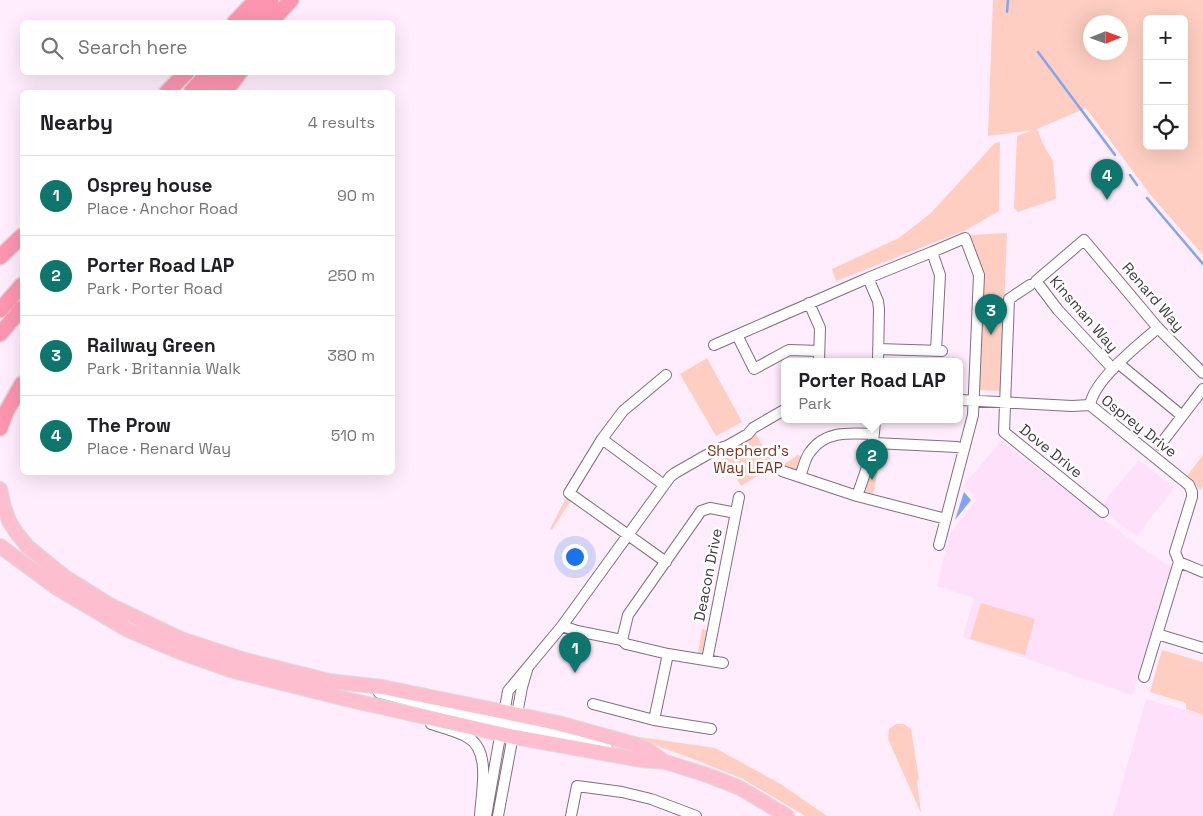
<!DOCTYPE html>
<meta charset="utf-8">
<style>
:root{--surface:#fff;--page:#f2f2f2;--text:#202124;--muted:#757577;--line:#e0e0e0;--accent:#0f766e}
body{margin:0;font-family:"Space Grotesk",sans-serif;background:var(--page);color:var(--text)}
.controls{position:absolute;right:15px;top:15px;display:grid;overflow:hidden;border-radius:8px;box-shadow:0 5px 20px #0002}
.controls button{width:45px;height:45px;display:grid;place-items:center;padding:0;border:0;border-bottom:1px solid var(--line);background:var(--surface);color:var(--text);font:25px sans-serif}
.compass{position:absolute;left:1083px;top:15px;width:45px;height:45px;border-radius:50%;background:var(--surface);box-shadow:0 5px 20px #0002;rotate:89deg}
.you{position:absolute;left:574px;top:556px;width:18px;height:18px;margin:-12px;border:4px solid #fff;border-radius:50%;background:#1a73e8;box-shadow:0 0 0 8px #1a73e833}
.badge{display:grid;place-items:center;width:32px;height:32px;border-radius:50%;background:var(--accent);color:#fff;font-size:16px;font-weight:700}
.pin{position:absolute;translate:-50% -41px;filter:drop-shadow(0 1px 2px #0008)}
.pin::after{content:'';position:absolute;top:26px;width:18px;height:15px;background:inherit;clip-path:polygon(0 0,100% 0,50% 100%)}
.popup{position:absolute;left:781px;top:358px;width:182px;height:65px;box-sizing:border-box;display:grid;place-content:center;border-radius:8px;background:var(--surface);filter:drop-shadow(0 1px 4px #0005);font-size:16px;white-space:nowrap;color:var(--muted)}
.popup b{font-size:19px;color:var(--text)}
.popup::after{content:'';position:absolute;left:50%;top:100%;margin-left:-10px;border:10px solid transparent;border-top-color:var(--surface)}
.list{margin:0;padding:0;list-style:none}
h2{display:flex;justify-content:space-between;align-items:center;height:65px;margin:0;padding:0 20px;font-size:21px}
h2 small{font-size:16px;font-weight:400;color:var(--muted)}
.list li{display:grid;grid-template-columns:32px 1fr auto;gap:15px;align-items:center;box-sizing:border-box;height:80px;padding:0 20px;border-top:1px solid var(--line)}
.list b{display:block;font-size:19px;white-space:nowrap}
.list p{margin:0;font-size:16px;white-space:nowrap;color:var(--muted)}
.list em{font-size:16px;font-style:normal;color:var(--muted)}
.icon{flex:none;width:28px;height:28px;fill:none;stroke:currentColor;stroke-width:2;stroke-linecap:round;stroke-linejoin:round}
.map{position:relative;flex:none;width:1203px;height:816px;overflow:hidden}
.search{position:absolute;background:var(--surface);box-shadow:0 5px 20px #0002;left:20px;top:20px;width:375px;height:55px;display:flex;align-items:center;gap:12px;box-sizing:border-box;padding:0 18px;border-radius:8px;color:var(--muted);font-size:19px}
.panel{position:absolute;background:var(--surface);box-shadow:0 5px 20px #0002;left:20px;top:90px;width:375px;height:385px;border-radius:8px}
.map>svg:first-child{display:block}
</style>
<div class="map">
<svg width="1203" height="816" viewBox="0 0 1203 816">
<rect width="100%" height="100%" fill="#ffecfc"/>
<path fill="#ffe0fa" d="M 1001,441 L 1147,552 L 1173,568 L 1132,695 L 963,637 L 974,598 L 937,586 L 949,535 L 977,499 L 964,485 Z
M 1139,460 L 1174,488 L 1136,537 L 1100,507 Z
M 1146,699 L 1203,715 L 1203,816 L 1113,816 Z"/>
<path fill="#fdcec1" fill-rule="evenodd" d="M 993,0 L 1203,0 L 1203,255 L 1149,193 L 1086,108 L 1037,129 L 1043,144 L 1053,161 L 1056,199 L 1018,212 L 1014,208 L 1017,136 L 1033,130 L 988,136 ZM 1147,19 L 1184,19 L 1184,146 L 1147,146 ZM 1090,22 L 1120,22 L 1120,52 L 1090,52 Z
M 1000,142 L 999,211 L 966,230 L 836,281 L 832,269 L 899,238 L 931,213 L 995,143 Z
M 1007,233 L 1001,391 L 977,390 L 981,273 L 966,238 L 971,235 Z
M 707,358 L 742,422 L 716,436 L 680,374 Z
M 756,434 L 774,466 L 741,486 L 722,454 Z
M 798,455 L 804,458 L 800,469 L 796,470 L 781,466 Z
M 1203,455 L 1203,486 L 1200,490 L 1187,476 Z
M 874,463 L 879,464 L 873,495 L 867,494 L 865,489 Z
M 567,496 L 571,500 L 552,530 L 550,529 Z
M 981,603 L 1035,619 L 1025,655 L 970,639 Z
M 702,629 L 707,630 L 702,654 L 698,653 Z
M 1162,650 L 1203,662 L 1203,715 L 1186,709 L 1186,703 L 1150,692 Z
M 896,724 L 904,724 L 911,729 L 919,780 L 917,781 L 921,813 L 888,739 L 889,729 Z
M 626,735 L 715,748 L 779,783 L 827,816 L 805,816 L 743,779 L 691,758 Z"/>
<path fill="#83a4ee" d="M 964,492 L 971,500 L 955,520 Z"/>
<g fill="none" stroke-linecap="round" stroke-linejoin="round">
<path stroke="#83a4ee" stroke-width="2.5" d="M 1007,12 L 1008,0
M 1038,52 L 1115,155
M 1130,175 L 1137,185
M 1147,198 L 1203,264"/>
<defs>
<path id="minor" d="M 932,252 L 965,238 L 979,275 L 973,415 L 939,545
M 868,278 L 878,301 L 879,309 L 878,361
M 1030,285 L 1009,299 L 1004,432 L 1103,512
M 809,303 L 820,328 L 819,361
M 714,345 L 737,335
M 878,349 L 942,351
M 819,351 L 789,350 L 754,369 L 737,335 L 868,278 L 932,252 L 940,275 L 936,351
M 1118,363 L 1181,415
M 1113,369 L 1058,310 L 1036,281 L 1084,240 L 1158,328 L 1203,373
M 960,400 L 1072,406 L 1090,405 L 1189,485 L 1192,492 L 1192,497 L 1175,552 L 1179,562 L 1203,572
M 1090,405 C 1094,380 1139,344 1158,328
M 602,439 L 623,411 L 666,375
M 874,443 L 957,447 L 964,449
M 1160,445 L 1203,389
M 782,471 L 857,496 L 946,519
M 800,477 C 803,469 805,458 810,452 C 825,430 851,433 874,434
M 664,485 L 602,439 L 569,493 L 666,562
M 857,496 C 867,469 874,448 875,419
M 562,626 L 577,631 L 622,640 L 626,644 L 668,654 L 723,663
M 1157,634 L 1203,648
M 622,640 L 628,615 L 701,511 L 710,508 L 736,513
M 707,660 L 739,497
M 1144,677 L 1179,562
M 379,693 L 497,722 L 510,728 L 514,737
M 593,704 L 654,720 L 711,729
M 508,717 L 518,726 L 607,748
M 654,720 L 668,654
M 431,724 C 443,728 456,731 467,737 C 492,750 481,793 480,816
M 486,816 L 508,691 L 562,626 L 670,477 L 675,473 L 717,449 L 727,446 L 748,434 L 753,428 L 784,410
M 498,816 L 522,687 L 527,670
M 571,816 L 577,786 L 622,792 L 651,799 L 696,816"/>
<path id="major" d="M 0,489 L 4,507 L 9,521 L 16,532 L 27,546 L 45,561 L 65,577 L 110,605 L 181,639 L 245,660 L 329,681 L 382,687 L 558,723 L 634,744 L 648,750 L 665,762
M 0,546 L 57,588 L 128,630 L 177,651 L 230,670 L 346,699 L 514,737 L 641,760 L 666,762 L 710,776 L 740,788 L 787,816"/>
<path id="highway" d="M 235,22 L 256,0
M 252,22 L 271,0
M 271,22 L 291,0
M 167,92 L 187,72
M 191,92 L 209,72
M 210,92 L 227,72
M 225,92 L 240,72
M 0,257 L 22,236
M 0,310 L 22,285
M 0,334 L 22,308
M 0,428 L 6,412 L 22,384"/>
</defs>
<use href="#minor" stroke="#836e80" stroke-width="12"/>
<use href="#major" stroke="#dddbdd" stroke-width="16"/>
<use href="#highway" stroke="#dddbdd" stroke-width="18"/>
<use href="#minor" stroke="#fff" stroke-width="10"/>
<use href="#major" stroke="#fdbfcf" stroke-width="14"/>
<use href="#highway" stroke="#fc95af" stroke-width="15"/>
</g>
<g text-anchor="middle" stroke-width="5" stroke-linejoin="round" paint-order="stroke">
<g font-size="15" fill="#423941" stroke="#fff">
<text transform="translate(1153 297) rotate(49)" y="5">Renard Way</text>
<text transform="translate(1084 314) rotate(49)" y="5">Kinsman Way</text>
<text transform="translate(1139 426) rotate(38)" y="5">Osprey Drive</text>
<text transform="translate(1051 451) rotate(39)" y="5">Dove Drive</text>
<text transform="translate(708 575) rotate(-79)" y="5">Deacon Drive</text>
</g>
<g font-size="15" fill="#7f3019" stroke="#fff">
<text x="748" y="456">Shepherd's<tspan x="748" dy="17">Way LEAP</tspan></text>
</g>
</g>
</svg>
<div class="controls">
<button>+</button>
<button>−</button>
<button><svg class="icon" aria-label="locate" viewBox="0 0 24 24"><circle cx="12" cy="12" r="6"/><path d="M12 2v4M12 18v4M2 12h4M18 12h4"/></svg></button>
</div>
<svg class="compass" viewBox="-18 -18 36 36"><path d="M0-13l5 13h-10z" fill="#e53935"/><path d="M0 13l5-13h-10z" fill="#757577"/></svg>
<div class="you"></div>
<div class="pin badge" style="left:575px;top:673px">1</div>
<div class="pin badge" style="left:872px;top:480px">2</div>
<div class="popup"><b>Porter Road LAP</b>Park</div>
<div class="pin badge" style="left:991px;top:335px">3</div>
<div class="pin badge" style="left:1107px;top:200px">4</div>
<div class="search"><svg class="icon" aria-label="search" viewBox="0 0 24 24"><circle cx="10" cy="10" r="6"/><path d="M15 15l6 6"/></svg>Search here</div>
<section class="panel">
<h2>Nearby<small>4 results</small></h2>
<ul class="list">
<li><span class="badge">1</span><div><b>Osprey house</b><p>Place · Anchor Road</p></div><em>90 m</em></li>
<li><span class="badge">2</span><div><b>Porter Road LAP</b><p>Park · Porter Road</p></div><em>250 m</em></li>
<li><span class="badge">3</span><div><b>Railway Green</b><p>Park · Britannia Walk</p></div><em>380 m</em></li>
<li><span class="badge">4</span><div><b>The Prow</b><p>Place · Renard Way</p></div><em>510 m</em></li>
</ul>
</section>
</div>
